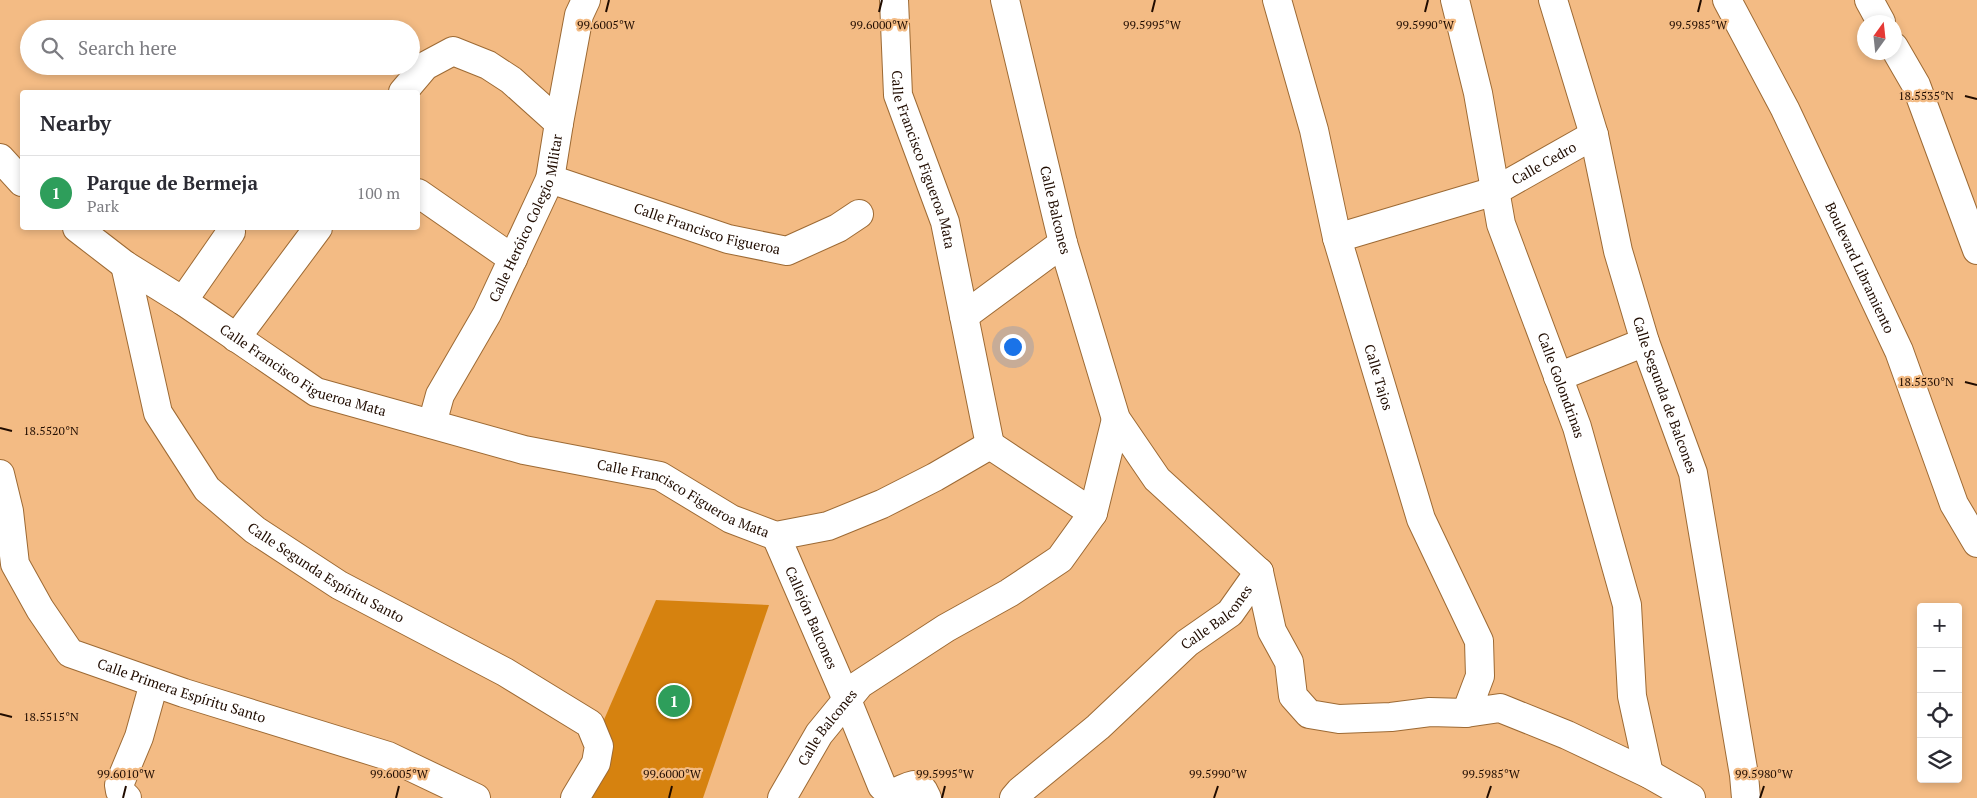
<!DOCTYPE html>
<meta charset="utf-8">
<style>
:root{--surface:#fff;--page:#f2f2f3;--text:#2b2b33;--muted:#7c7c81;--line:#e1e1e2;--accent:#0f766e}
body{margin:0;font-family:"PT Serif",serif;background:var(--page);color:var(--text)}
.controls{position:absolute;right:15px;bottom:15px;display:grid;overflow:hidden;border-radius:5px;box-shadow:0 2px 8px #0003}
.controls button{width:45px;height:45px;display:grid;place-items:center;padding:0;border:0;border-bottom:1px solid var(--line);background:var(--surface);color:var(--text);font:25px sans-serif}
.compass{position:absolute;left:1857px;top:15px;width:45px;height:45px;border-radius:50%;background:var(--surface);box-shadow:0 2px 8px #0003;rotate:15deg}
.you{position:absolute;left:1012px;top:346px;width:18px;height:18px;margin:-12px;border:4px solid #fff;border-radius:50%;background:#1a73e8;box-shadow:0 0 0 8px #1a73e833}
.badge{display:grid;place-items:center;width:32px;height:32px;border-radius:50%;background:var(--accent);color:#fff;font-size:16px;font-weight:700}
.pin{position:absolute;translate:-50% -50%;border:2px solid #fff;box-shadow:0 1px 5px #0006}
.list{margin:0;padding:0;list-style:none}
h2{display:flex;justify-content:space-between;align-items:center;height:65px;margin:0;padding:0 20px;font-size:21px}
h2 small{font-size:16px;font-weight:400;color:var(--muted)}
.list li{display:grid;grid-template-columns:32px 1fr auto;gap:15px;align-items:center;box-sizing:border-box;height:75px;padding:0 20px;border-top:1px solid var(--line)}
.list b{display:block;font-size:19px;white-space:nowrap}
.list p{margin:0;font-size:16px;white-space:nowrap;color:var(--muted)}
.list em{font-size:16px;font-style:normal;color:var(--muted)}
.icon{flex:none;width:28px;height:28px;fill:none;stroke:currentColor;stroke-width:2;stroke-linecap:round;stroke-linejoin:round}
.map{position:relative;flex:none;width:1977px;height:798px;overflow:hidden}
.search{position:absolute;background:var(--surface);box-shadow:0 2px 8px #0003;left:20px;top:20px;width:400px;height:55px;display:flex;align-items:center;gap:12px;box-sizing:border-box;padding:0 18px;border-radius:28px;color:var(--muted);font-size:19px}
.panel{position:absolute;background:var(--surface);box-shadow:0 2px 8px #0003;left:20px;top:90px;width:400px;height:140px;border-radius:5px}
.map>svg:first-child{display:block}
</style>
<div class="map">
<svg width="1977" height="798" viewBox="0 0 1977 798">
<rect width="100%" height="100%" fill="#f3bb84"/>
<path fill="#d6820f" d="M 656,600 L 769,605 L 703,798 L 570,798 Z"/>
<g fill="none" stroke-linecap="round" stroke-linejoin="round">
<defs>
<g id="minor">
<path id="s1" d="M 894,0 L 898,95 L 945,222 L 990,445"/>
<path id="s2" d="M 1005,0 L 1063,243 L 1116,419 L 1157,479 L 1259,572"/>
<path id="s3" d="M 1277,0 L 1314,130 L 1337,238 L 1421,519 L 1479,641 L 1480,676 L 1466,713 L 1500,708 L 1567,735 L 1649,774 L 1691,798"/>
<path id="s4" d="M 1455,0 L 1478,93 L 1501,224 L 1577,427 L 1627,605 L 1632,696 L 1649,774"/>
<path id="s5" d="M 1553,0 L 1594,135 L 1618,251 L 1645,342 L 1693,473 L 1744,775 L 1746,798"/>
<path id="s6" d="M 1727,0 L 1785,109 L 1899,351 L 1954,504 L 1977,543"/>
<path d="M 403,92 L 425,66 L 453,51 L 488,65 L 511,80 L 559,123"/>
<path d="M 0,158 L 22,182"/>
<path id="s7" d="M 550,179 L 728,239 L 787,251 L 838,228 L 859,214"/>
<path d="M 418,193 L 513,259"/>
<path id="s8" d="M 77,228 L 125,265 L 183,301 L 316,392 L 524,450 L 660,476 L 731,519 L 776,536 L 828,526 L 882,504 L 935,477 L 990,445"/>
<path id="s9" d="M 1337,238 L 1495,191 L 1594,135"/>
<path id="s10" d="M 125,265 L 158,413 L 207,489 L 255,530 L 339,585 L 505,672 L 590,724 L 599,746 L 596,763 L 575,798"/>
<path d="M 183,301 L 231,232"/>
<path d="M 964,316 L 1063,243"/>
<path d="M 236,338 L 318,228"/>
<path d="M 1558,377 L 1645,342"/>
<path id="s11" d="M 432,424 L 440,395 L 487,314 L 550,179 L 559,123 L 579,15 L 586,0"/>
<path d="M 990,445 L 1093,513"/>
<path id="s12" d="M 0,474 L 9,511 L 15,564 L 40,609 L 70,653 L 184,693 L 388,756 L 476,798"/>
<path id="s13" d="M 776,536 L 847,700 L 882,786 C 895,798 899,788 914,785 L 923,790 L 927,798"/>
<path d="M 1259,572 L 1272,631 L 1289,662 L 1293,696 L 1309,714 L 1339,719 L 1391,717 L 1430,712 L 1466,713"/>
<path d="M 127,798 L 120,791 L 119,785 L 139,737 L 154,683"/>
<path id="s14" d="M 782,798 L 819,734 L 860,684 L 946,628 L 1009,593 L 1060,559 L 1093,513 L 1116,419"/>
<path id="s15" d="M 1014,798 L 1020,791 L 1098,727 L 1187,643 L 1230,613 L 1259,572"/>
</g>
<path id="secondary" d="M 1869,0 L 1881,22
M 1894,47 L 1916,85 L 1977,250"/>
</defs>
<use href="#minor" stroke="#9d6a34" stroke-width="30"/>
<use href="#secondary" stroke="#9d6a34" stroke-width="30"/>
<use href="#minor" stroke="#fff" stroke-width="28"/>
<use href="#secondary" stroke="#fff" stroke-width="28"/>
</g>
<path fill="none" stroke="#200c00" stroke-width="2" d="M 606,12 L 609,0M 879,12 L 882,0M 1152,12 L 1155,0M 1425,12 L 1428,0M 1698,12 L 1701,0M 1965,96 L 1977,99M 1965,382 L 1977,385M 0,428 L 12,431M 0,714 L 12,717M 123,798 L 126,786M 396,798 L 399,786M 669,798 L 672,786M 942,798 L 945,786M 1214,798 L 1218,786M 1487,798 L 1491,786M 1760,798 L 1764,786"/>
<g text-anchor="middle" stroke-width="4.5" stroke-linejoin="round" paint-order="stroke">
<g font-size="14" fill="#200c00" stroke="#f3bb84">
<text dy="5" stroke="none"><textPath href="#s1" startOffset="164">Calle Francisco Figueroa Mata</textPath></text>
<text dy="5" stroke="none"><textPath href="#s9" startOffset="221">Calle Cedro</textPath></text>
<text dy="5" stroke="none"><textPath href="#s2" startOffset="216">Calle Balcones</textPath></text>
<text dy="5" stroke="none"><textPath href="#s11" startOffset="228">Calle Heróico Colegio Militar</textPath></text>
<text dy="5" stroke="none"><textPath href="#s7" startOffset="165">Calle Francisco Figueroa</textPath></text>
<text dy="5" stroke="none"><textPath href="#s6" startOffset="299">Boulevard Libramiento</textPath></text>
<text dy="5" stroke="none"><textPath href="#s8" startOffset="269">Calle Francisco Figueroa Mata</textPath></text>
<text dy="5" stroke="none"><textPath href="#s3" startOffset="391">Calle Tajos</textPath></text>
<text dy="5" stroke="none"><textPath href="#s4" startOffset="401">Calle Golondrinas</textPath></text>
<text dy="5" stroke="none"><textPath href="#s5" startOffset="411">Calle Segunda de Balcones</textPath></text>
<text dy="5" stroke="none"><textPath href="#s8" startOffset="674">Calle Francisco Figueroa Mata</textPath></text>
<text dy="5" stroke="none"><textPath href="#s10" startOffset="388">Calle Segunda Espíritu Santo</textPath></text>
<text dy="5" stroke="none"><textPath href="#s15" startOffset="272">Calle Balcones</textPath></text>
<text dy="5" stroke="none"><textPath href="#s13" startOffset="89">Callejón Balcones</textPath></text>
<text dy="5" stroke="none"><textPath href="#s12" startOffset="314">Calle Primera Espíritu Santo</textPath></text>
<text dy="5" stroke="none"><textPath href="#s14" startOffset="84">Calle Balcones</textPath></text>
</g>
</g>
<g font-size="12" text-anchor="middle" fill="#200c00" stroke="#f3bb84" stroke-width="4.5" stroke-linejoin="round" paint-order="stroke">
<text x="606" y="29">99.6005°W</text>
<text x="879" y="29">99.6000°W</text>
<text x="1152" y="29">99.5995°W</text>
<text x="1425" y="29">99.5990°W</text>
<text x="1698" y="29">99.5985°W</text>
<text x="1926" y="100">18.5535°N</text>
<text x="1926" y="386">18.5530°N</text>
<text x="51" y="435">18.5520°N</text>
<text x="51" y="721">18.5515°N</text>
<text x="126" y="778">99.6010°W</text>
<text x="399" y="778">99.6005°W</text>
<text x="672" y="778">99.6000°W</text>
<text x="945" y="778">99.5995°W</text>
<text x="1218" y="778">99.5990°W</text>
<text x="1491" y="778">99.5985°W</text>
<text x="1764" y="778">99.5980°W</text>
</g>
</svg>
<div class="controls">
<button>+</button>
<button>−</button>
<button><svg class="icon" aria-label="locate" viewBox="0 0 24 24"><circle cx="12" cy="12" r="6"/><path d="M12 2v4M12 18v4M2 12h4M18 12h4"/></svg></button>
<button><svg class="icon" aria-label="layers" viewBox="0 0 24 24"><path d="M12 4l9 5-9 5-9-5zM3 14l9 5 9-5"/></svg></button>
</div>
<svg class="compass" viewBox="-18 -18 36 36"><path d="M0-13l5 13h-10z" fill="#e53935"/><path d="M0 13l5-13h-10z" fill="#7c7c81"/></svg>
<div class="you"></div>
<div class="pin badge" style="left:674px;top:701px;background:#2e9e5b">1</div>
<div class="search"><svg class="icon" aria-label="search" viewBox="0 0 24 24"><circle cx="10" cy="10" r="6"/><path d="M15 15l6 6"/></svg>Search here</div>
<section class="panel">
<h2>Nearby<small></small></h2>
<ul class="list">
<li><span class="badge" style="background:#2e9e5b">1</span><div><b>Parque de Bermeja</b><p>Park</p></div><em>100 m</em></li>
</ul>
</section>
</div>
